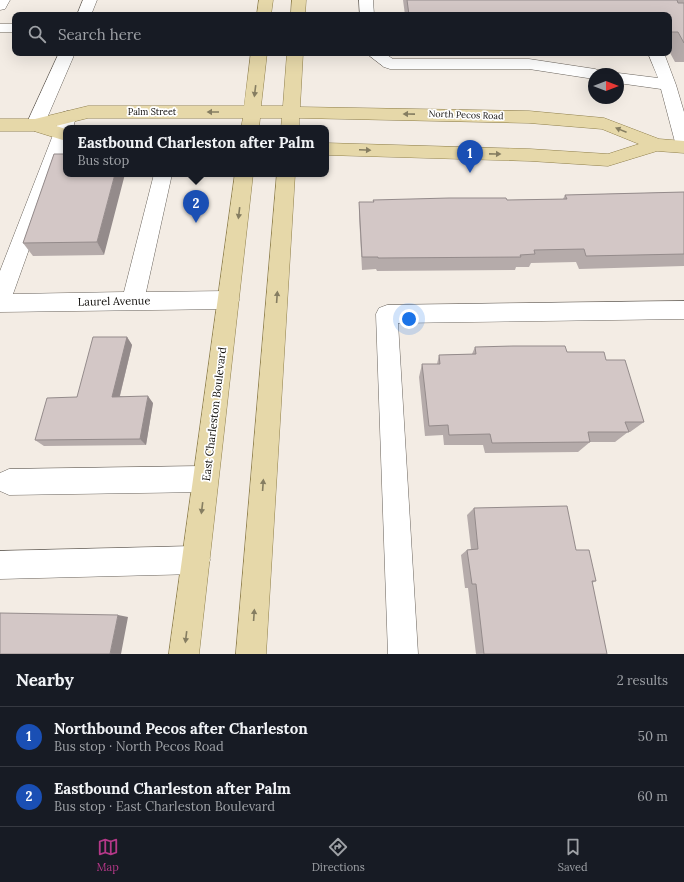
<!DOCTYPE html>
<meta charset="utf-8">
<style>
:root{--surface:#171b24;--page:#20242c;--text:#f1f3f6;--muted:#9ea1a6;--line:#363941;--accent:#b53888}
body{margin:0;font-family:Lora,serif;background:var(--page);color:var(--text)}
.compass{position:absolute;left:588px;top:68px;width:36px;height:36px;border-radius:50%;background:var(--surface);box-shadow:0 4px 16px #0002;rotate:90deg}
.you{position:absolute;left:409px;top:319px;width:14px;height:14px;margin:-10px;border:3px solid #fff;border-radius:50%;background:#1a73e8;box-shadow:0 0 0 6px #1a73e833}
.badge{display:grid;place-items:center;width:26px;height:26px;border-radius:50%;background:var(--accent);color:#fff;font-size:13px;font-weight:700}
.pin{position:absolute;translate:-50% -33px;filter:drop-shadow(0 1px 2px #0008)}
.pin::after{content:'';position:absolute;top:21px;width:14px;height:12px;background:inherit;clip-path:polygon(0 0,100% 0,50% 100%)}
.popup{position:absolute;left:63px;top:125px;width:266px;height:52px;box-sizing:border-box;display:grid;place-content:center;border-radius:8px;background:var(--surface);filter:drop-shadow(0 1px 3px #0005);font-size:13px;white-space:nowrap;color:var(--muted)}
.popup b{font-size:15px;color:var(--text)}
.popup::after{content:'';position:absolute;left:50%;top:100%;margin-left:-8px;border:8px solid transparent;border-top-color:var(--surface)}
.list{margin:0;padding:0;list-style:none}
h2{display:flex;justify-content:space-between;align-items:center;height:52px;margin:0;padding:0 16px;font-size:17px}
h2 small{font-size:13px;font-weight:400;color:var(--muted)}
.list li{display:grid;grid-template-columns:26px 1fr auto;gap:12px;align-items:center;box-sizing:border-box;height:60px;padding:0 16px;border-top:1px solid var(--line)}
.list b{display:block;font-size:15px;white-space:nowrap}
.list p{margin:0;font-size:13px;white-space:nowrap;color:var(--muted)}
.list em{font-size:13px;font-style:normal;color:var(--muted)}
.icon{flex:none;width:22px;height:22px;fill:none;stroke:currentColor;stroke-width:2;stroke-linecap:round;stroke-linejoin:round}
.map{position:relative;flex:none;width:684px;height:654px;overflow:hidden}
.search{position:absolute;background:var(--surface);box-shadow:0 4px 16px #0002;left:12px;right:12px;top:12px;height:44px;display:flex;align-items:center;gap:10px;box-sizing:border-box;padding:0 14px;border-radius:8px;color:var(--muted);font-size:15px}
.sheet{height:172px;background:var(--surface)}
nav{display:flex;justify-content:space-around;align-items:center;box-sizing:border-box;height:56px;border-top:1px solid var(--line);background:var(--surface);font-size:11px;color:var(--muted)}
nav a{display:grid;justify-items:center;gap:2px}
nav .on{color:var(--accent)}
.map>svg:first-child{display:block}
</style>
<div class="map">
<svg width="684" height="654" viewBox="0 0 684 654">
<rect width="100%" height="100%" fill="#f3ece4"/>
<g fill="none" stroke-linecap="round" stroke-linejoin="round">
<defs>
<path id="minor" d="M 0,0 L 10,0 L 5,9 L 0,10 Z
M 83,0 L 97,0 L 91,15 L 77,15 Z
M 359,0 L 373,0 L 374,15 L 360,15 Z
M 0,24 L 15,24 L 15,32 L 0,32 Z
M 59,53 L 75,53 L 44,125 L 41,129 L 35,131 L 29,129 L 26,125 Z
M 366,53 L 384,53 L 393,59 L 529,59 L 595,69 L 601,71 L 603,74 L 594,74 L 594,79 L 529,69 L 390,69 L 384,67 Z
M 648,53 L 664,53 L 676,85 L 684,112 L 684,148 L 678,146 L 675,142 L 661,89 L 618,83 L 618,74 L 614,74 L 618,73 L 658,78 Z
M 68,111 L 74,113 L 76,117 L 73,128 L 66,128 L 66,146 L 13,294 L 124,292 L 154,174 L 172,174 L 146,292 L 228,291 L 236,294 L 239,300 L 236,306 L 228,309 L 0,312 L 0,271 L 60,117 L 62,113 Z
M 684,301 L 684,319 L 398,323 L 418,654 L 388,654 L 376,314 L 379,308 L 387,305 Z
M 205,466 L 214,470 L 218,479 L 214,488 L 205,492 L 9,495 L 0,491 L 0,473 L 9,469 Z
M 196,546 L 206,550 L 210,560 L 206,570 L 196,574 L 0,579 L 0,551 Z"/>
<path id="major" d="M 259,0 L 273,0 L 271,15 L 257,15 Z
M 292,0 L 306,0 L 305,15 L 291,15 Z
M 251,53 L 267,53 L 261,106 L 283,106 L 287,53 L 303,53 L 300,107 L 529,111 L 604,118 L 659,139 L 684,141 L 684,153 L 657,151 L 608,166 L 530,161 L 326,155 L 326,143 L 530,149 L 608,154 L 639,144 L 602,129 L 529,123 L 299,118 L 299,128 L 281,128 L 282,118 L 260,118 L 259,128 L 241,128 L 243,118 L 88,118 L 56,126 L 66,129 L 66,141 L 34,131 L 0,131 L 0,119 L 35,119 L 88,106 L 244,106 Z
M 235,174 L 253,174 L 199,654 L 169,654 Z
M 277,174 L 295,174 L 266,654 L 236,654 Z"/>
</defs>
<use href="#minor" stroke="#6a645d" stroke-width="1"/>
<use href="#major" stroke="#90804c" stroke-width="1"/>
<use href="#minor" fill="#fff" fill-rule="evenodd"/>
<use href="#major" fill="#e6d8a9" fill-rule="evenodd"/>
</g>
<path fill="#b5abaa" d="M 403,0 L 684,0 L 684,62 L 675,62 L 669,51 L 669,15 L 405,15 Z
M 54,154 L 104,255 L 33,256 L 23,243 Z
M 684,192 L 684,266 L 579,269 L 576,262 L 531,263 L 529,267 L 516,267 L 515,270 L 377,271 L 376,269 L 362,270 L 359,216 L 359,202 L 373,202 L 373,200 L 507,200 L 563,199 L 565,195 Z
M 127,337 L 132,345 L 120,396 L 153,403 L 146,445 L 44,446 L 35,440 L 77,397 Z
M 475,347 L 567,352 L 606,360 L 644,422 L 630,432 L 628,432 L 615,442 L 590,442 L 578,452 L 485,453 L 483,445 L 444,445 L 443,435 L 425,436 L 419,377 L 422,364 L 437,364 L 439,355 L 472,354 Z
M 474,508 L 576,550 L 596,581 L 592,583 L 607,654 L 476,654 L 468,588 L 465,588 L 461,555 L 467,550 L 471,549 L 467,515 Z"/>
<path fill="#948b8b" d="M 115,174 L 125,174 L 104,255 L 97,242 Z
M 127,337 L 132,345 L 118,403 L 112,397 Z
M 148,396 L 153,403 L 146,445 L 140,439 Z
M 118,615 L 128,617 L 121,654 L 110,654 Z"/>
<path fill="#d3c7c6" stroke="#948b8b" d="M 407,0 L 677,0 L 678,3 L 684,3 L 684,43 L 678,32 L 669,32 L 669,15 L 409,15 Z
M 54,154 L 66,154 L 66,174 L 115,174 L 97,242 L 23,243 Z
M 684,192 L 684,254 L 586,256 L 584,249 L 534,250 L 535,254 L 520,255 L 521,257 L 378,258 L 378,257 L 362,257 L 359,202 L 374,202 L 373,200 L 449,198 L 506,198 L 507,200 L 567,199 L 565,195 Z
M 93,337 L 127,337 L 112,397 L 148,396 L 140,439 L 35,440 L 47,398 L 77,397 Z
M 513,346 L 565,346 L 567,352 L 604,352 L 606,360 L 625,360 L 644,422 L 625,422 L 629,432 L 588,432 L 590,442 L 492,443 L 490,434 L 449,435 L 448,425 L 429,426 L 422,364 L 440,364 L 439,355 L 476,354 L 475,347 Z
M 567,506 L 576,550 L 589,550 L 596,581 L 592,581 L 607,654 L 484,654 L 476,584 L 472,584 L 467,550 L 478,549 L 474,508 Z
M 0,613 L 118,615 L 110,654 L 0,654 Z"/>
<defs><path id="oneway-solid" d="M-6-.8H1V-3.2L6.5 0L1 3.2V.8H-6Z"/></defs>
<g fill="#857d61">
<use href="#oneway-solid" transform="translate(255 91) rotate(97)"/>
<use href="#oneway-solid" transform="translate(213 112) rotate(180)"/>
<use href="#oneway-solid" transform="translate(409 114) rotate(-179)"/>
<use href="#oneway-solid" transform="translate(621 130) rotate(-158)"/>
<use href="#oneway-solid" transform="translate(365 150) rotate(2)"/>
<use href="#oneway-solid" transform="translate(495 154) rotate(1)"/>
<use href="#oneway-solid" transform="translate(239 213) rotate(97)"/>
<use href="#oneway-solid" transform="translate(277 297) rotate(-86)"/>
<use href="#oneway-solid" transform="translate(263 485) rotate(-86)"/>
<use href="#oneway-solid" transform="translate(202 508) rotate(97)"/>
<use href="#oneway-solid" transform="translate(254 615) rotate(-86)"/>
<use href="#oneway-solid" transform="translate(186 637) rotate(97)"/>
</g>
<g text-anchor="middle" stroke-width="3.5" stroke-linejoin="round" paint-order="stroke">
<g font-size="9" fill="#0f0d0a" stroke="#fff">
<text x="152" y="115">Palm Street</text>
<text transform="translate(466 115) rotate(2)" y="3">North Pecos Road</text>
</g>
<g font-size="11" fill="#0f0d0a" stroke="#fff">
<text transform="translate(114 301) rotate(-1)" y="4">Laurel Avenue</text>
<text transform="translate(214 414) rotate(-83)" y="4">East Charleston Boulevard</text>
</g>
</g>
</svg>
<svg class="compass" viewBox="-18 -18 36 36"><path d="M0-13l5 13h-10z" fill="#e53935"/><path d="M0 13l5-13h-10z" fill="#9ea1a6"/></svg>
<div class="you"></div>
<div class="pin badge" style="left:470px;top:173px;background:#1a4fb4">1</div>
<div class="pin badge" style="left:196px;top:223px;background:#1a4fb4">2</div>
<div class="popup"><b>Eastbound Charleston after Palm</b>Bus stop</div>
<div class="search"><svg class="icon" aria-label="search" viewBox="0 0 24 24"><circle cx="10" cy="10" r="6"/><path d="M15 15l6 6"/></svg>Search here</div>
</div>
<section class="sheet">
<h2>Nearby<small>2 results</small></h2>
<ul class="list">
<li><span class="badge" style="background:#1a4fb4">1</span><div><b>Northbound Pecos after Charleston</b><p>Bus stop · North Pecos Road</p></div><em>50 m</em></li>
<li><span class="badge" style="background:#1a4fb4">2</span><div><b>Eastbound Charleston after Palm</b><p>Bus stop · East Charleston Boulevard</p></div><em>60 m</em></li>
</ul>
</section>
<nav>
<a class="on"><svg class="icon" aria-label="map" viewBox="0 0 24 24"><path d="M3 6l6-2 6 2 6-2v14l-6 2-6-2-6 2zM9 4v14M15 6v14"/></svg>Map</a>
<a><svg class="icon" aria-label="directions" viewBox="0 0 24 24"><path d="M12 3l9 9-9 9-9-9zM9 14v-3h6M13 9l2 2-2 2"/></svg>Directions</a>
<a><svg class="icon" aria-label="saved" viewBox="0 0 24 24"><path d="M7 4h10v16l-5-4-5 4z"/></svg>Saved</a>
</nav>
